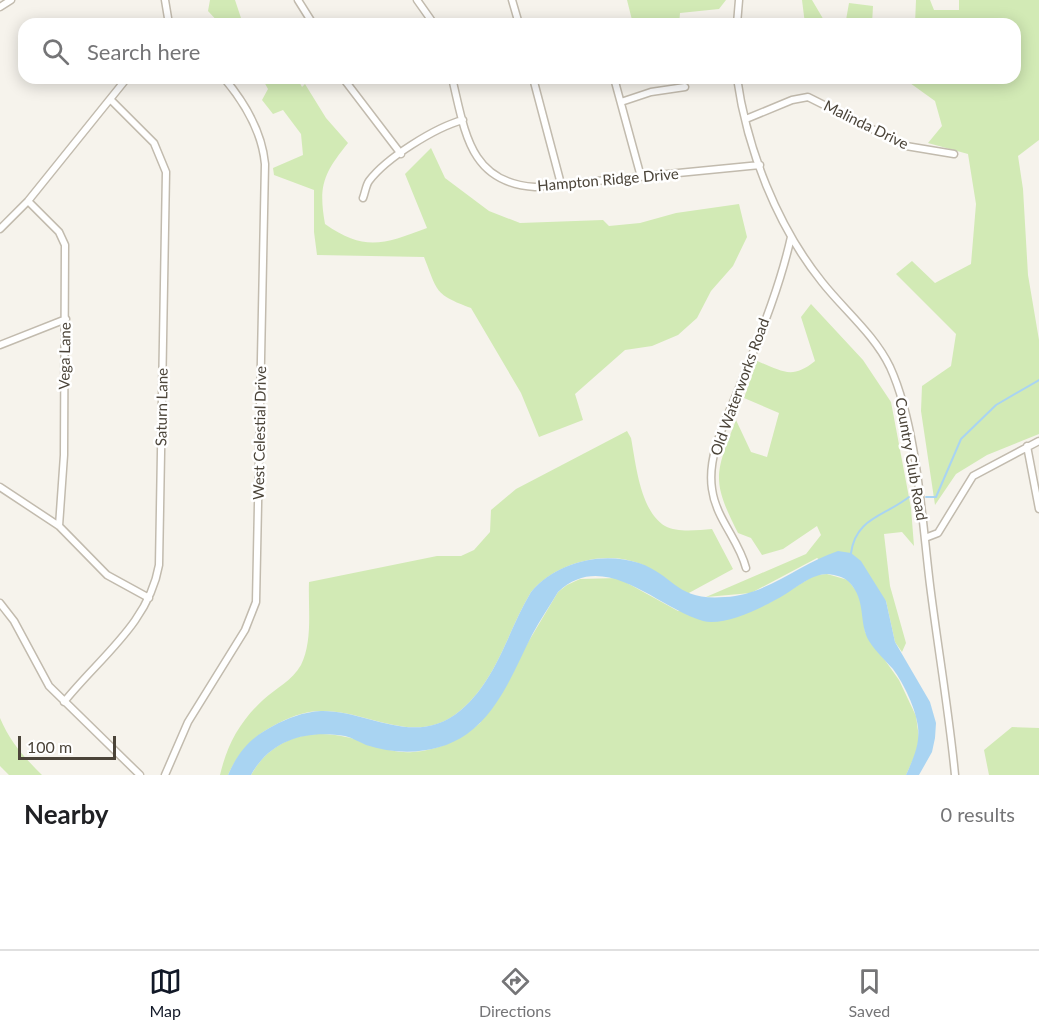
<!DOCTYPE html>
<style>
:root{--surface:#fff;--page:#f2f2f2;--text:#202124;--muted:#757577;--line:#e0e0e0;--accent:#111827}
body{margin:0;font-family:Lato,sans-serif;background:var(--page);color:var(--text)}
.scale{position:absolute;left:18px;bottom:15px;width:98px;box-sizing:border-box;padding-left:6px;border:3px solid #4b4439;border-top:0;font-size:16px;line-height:21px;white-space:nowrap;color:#4b4439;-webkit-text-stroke:4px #fff;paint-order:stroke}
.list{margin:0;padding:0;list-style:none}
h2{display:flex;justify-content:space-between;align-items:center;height:78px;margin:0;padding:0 24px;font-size:26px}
h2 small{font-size:20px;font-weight:400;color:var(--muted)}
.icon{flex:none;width:33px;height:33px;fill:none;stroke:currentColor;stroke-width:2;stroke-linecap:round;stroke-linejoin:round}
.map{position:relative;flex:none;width:1039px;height:775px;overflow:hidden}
.search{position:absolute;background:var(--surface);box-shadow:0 3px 15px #0003;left:18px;right:18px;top:18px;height:66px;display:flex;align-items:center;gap:15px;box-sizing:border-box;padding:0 21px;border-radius:18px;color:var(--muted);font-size:22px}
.sheet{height:174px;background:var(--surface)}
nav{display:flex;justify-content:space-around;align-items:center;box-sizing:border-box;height:84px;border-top:2px solid var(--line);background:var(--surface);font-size:16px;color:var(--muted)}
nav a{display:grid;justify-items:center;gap:3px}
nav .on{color:var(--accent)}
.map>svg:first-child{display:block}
</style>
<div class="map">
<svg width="1039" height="775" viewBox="0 0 1039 775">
<rect width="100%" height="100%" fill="#f6f3ec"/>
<path fill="#d2eab5" d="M 210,0 L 235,0 L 243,24 L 220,24 L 208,11 Z
M 627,0 L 726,0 L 719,9 L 680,13 L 679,24 L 633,24 Z
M 802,0 L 812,0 L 825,22 L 846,20 L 849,3 L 873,6 L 872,24 L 805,24 Z
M 916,0 L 930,0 L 934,10 L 959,10 L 959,0 L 1039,0 L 1039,140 L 1018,156 L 1023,189 L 1028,275 L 1039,340 L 1039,434 L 987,455 L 956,474 L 935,505 L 921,411 L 922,386 L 951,366 L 956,334 L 896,274 L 912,261 L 935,283 L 971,264 L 976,204 L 968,154 L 928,143 L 942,126 L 935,101 L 903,78 L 1015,78 L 1015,24 L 915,24 Z
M 262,78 L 297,78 L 302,87 L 305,84 L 326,118 L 348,143 C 324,173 318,185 325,224 C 365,252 384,244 427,228 L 405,174 L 431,148 L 445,178 L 489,211 L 520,223 L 603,220 L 609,226 L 640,223 L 676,213 L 739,204 L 747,237 L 733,266 L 711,291 L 697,318 L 678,335 L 652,346 L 625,350 L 575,394 L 583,420 L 539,437 L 521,393 L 471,308 C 434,294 438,292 424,257 L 317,255 L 314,232 L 314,190 L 274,175 L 273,168 L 303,155 L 301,134 L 283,110 L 273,114 L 262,100 L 268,89 Z
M 811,304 L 863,360 L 891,402 L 911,508 L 914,546 L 902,532 L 884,534 L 890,586 L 906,643 L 902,652 L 895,642 L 886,601 L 817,558 L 751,593 L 706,597 L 806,554 L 821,535 L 817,526 L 783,549 L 762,555 L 751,538 L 738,533 C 711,480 715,474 736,420 L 751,452 L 767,457 L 779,413 L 744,398 L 757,361 C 782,371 792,380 815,361 L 801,317 Z
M 627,431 L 631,438 C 636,464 640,511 665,526 C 678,533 698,530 712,529 L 733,569 L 687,594 C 671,585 658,571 641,564 C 605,549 555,563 531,592 C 507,632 498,678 461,710 C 416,749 370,710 321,711 C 303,711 288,718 273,726 C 252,737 238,753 228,775 L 220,775 C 227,745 240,721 263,700 C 276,688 292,681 301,665 C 313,641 308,608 309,582 L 437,556 L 461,556 L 474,550 L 490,532 L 491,510 L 516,489 Z
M 827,574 L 848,580 L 857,592 L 862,605 L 865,632 L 899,680 L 916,716 L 919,738 L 916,753 L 906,775 L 251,775 C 271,739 308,728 346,737 C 369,741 386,754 413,752 C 439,750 460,740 480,723 L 558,592 L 567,585 L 580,579 L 618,578 L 678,611 L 769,603 L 815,575 Z
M 0,718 C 10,742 24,757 42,775 L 9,775 L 0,766 Z
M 1012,727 L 1039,728 L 1039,775 L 989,775 L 984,750 Z"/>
<path fill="#a9d4f2" d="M 838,551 L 851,553 L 861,561 L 886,601 L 895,642 L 930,702 L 936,723 L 935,738 L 932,752 L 919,775 L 906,775 C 913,759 920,745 918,727 C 916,709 904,684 893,669 C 885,660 876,652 869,641 C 858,622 867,601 849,582 C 844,577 836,575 828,574 C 811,574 798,587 784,595 C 766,606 724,627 703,621 C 657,608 605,548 558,592 C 549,607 540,620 532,635 C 514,670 500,710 467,734 C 439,754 399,756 366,745 C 359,742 353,738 345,736 C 307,730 271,739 251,775 L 228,775 C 238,752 250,738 273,726 C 288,718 303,712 321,711 C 369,710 415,749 461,710 C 498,678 507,632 531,592 C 556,562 602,551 639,563 C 676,576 675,601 725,597 C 767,595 799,564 838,551 Z"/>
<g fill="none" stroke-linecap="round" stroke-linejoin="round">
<path stroke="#a9d4f2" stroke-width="2" d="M 926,497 L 936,497 L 961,439 L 996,405 L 1039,380
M 851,553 C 856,518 883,517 909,497"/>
<defs>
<path id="minor" d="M 165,0 L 169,24
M 298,0 L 313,24
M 417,0 L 434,24
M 512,0 L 519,24
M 0,7 L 11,0
M 737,24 L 739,0
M 343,78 L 401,154
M 452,78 C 465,131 469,183 535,187 L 760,165
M 533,78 L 561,184
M 614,78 L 641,177
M 737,78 C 747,149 777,226 822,282 C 844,310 874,334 890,367 C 917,426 922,520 930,585 C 938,649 949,712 955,775
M 621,102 L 651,92 L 685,87
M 746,119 L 792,100 L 808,97 L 906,146 L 954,154
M 363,198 C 365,193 366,185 369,181 C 386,158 436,127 463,120
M 28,201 L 59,232 L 65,245 L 64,455 L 59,526
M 0,229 L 28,201 L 127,78
M 0,345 L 66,319
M 1027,446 L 1039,509
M 0,487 L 59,526 L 107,575 L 149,598
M 925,538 L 938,533 L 973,476 L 1039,441
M 746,568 C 739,540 716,519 712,489 C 707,456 725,422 737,393 C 757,342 779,291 791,237
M 0,603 L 14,621 L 49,686 L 140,775
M 64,702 C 99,658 149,623 159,565 L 166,172 L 154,143 L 111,100
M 165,775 L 188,722 L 245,630 L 256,602 L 265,164 C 262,131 245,103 224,78"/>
</defs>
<use href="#minor" stroke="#c2bbae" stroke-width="9"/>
<use href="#minor" stroke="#fff" stroke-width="6"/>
</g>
<g text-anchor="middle" stroke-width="5" stroke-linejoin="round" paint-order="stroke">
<g font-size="15" fill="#4b4439" stroke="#fff">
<text transform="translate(866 125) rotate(26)" y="5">Malinda Drive</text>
<text transform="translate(608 180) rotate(-5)" y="5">Hampton Ridge Drive</text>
<text transform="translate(65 356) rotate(-89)" y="5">Vega Lane</text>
<text transform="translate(740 387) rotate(-70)" y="5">Old Waterworks Road</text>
<text transform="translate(162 407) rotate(-89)" y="5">Saturn Lane</text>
<text transform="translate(260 433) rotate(-89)" y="5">West Celestial Drive</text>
<text transform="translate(911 459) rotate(80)" y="5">Country Club Road</text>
</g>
</g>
</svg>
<div class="scale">100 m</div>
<div class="search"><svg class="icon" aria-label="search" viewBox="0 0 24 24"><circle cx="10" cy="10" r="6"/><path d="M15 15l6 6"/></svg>Search here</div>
</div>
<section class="sheet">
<h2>Nearby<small>0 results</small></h2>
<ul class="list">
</ul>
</section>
<nav>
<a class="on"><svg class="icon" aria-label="map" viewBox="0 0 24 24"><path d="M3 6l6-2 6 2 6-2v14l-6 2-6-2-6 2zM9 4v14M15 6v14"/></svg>Map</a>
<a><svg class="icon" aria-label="directions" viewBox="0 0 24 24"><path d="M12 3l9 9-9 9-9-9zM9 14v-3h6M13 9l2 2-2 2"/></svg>Directions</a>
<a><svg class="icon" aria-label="saved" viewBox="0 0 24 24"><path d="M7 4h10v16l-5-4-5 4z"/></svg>Saved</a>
</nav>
